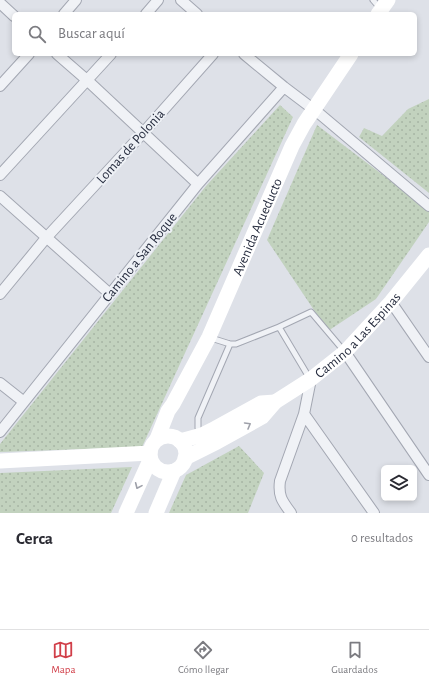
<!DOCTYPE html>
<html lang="es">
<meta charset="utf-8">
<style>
:root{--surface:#fff;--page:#f2f2f3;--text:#2b2b33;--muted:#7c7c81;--line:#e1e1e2;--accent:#d13f49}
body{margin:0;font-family:"Alegreya Sans",sans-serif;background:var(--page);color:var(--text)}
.controls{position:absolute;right:12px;bottom:12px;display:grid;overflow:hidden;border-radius:6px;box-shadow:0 2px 6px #0003}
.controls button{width:36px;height:36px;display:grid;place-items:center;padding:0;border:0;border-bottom:1px solid var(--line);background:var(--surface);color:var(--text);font:20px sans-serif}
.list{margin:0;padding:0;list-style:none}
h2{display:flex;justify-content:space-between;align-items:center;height:52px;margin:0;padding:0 16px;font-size:17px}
h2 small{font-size:13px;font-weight:400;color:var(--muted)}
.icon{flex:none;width:22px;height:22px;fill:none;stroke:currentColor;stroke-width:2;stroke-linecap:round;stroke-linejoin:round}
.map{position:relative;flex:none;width:429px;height:513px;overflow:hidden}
.search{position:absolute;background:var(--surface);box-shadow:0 2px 6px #0003;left:12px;right:12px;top:12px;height:44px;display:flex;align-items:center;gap:10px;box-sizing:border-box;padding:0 14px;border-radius:6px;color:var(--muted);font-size:15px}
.sheet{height:116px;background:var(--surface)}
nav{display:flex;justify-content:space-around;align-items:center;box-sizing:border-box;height:56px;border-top:1px solid var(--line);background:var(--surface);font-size:11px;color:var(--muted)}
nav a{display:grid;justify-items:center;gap:2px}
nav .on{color:var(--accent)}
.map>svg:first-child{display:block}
</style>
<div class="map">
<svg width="429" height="513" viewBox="0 0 429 513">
<defs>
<pattern id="grass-dots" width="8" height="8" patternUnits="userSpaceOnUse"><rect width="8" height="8" fill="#c2d2be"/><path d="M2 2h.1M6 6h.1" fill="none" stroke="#a7b5a4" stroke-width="1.8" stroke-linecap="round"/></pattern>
</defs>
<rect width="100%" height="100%" fill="#dee1e8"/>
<path fill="url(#grass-dots)" d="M 429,99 L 429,193 L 359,137 L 364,128 L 382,136 L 408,109 Z
M 280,105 L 293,117 L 142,447 L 0,452 L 0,444 L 206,186 Z
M 317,125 L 429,210 L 429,222 L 376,299 L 328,331 L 267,240 Z
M 239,446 L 264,473 L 248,513 L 169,513 L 186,475 Z
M 132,467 L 111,513 L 0,513 L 0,473 Z"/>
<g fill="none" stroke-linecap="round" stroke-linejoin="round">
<defs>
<path id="lane" d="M 373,0 L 380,8
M 279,327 L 311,312 L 344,351
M 211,338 L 230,344 L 236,344 L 279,327 L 310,379
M 201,434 L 198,428 L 198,418 L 230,344"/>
<path id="street" d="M 181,0 L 197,14
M 0,3 L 14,16
M 64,14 L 76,0
M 146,14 L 158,0
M 57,54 L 88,81 L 198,184
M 244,54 L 284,87 L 321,115 L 429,206
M 0,86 L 29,54
M 0,175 L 111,54
M 0,196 L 110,294
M 0,294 L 46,238 L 143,133 L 213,54
M 391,302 L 429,357
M 345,352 L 429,475
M 0,383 L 24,402
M 304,414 L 374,513
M 0,432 L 198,184 L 284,87
M 291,513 C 282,501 278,496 280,481 L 304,414 L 311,379"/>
</defs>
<use href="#lane" stroke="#a3a7b2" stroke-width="7"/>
<use href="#street" stroke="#a3a7b2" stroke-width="12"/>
<use href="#lane" stroke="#f0f2f6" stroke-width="5"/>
<use href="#street" stroke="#f0f2f6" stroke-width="10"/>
<g stroke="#fff" stroke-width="15">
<path d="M 378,14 L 388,0"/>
<circle cx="168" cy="454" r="18"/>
<path id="s1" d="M 157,439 L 168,411 L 173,404 L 209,337 L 292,146 L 304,124 L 351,54"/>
<path d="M 180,441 L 202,435 L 212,430 L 261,403 L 275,402"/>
<path id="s2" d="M 185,458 L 217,442 L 262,417 L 275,402 L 311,379 L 345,352 L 391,302 L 429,255"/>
<path d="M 0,461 L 150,453"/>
<path d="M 126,513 L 150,460"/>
<path d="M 156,513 L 174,471"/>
</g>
</g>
<defs><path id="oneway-chevron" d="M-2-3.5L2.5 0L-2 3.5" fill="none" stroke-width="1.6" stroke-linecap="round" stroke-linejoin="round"/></defs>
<g stroke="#9ea0a9">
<use href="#oneway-chevron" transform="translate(248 425) rotate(-30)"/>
<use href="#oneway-chevron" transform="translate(138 486) rotate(114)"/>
</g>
<g text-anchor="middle" stroke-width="4" stroke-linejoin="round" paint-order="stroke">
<g font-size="14" fill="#272d3f" stroke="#edf0f5">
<text transform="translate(130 146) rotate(-48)" y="5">Lomas de Polonia</text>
<text dy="5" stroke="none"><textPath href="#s1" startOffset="235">Avenida Acueducto</textPath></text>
<text transform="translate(139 257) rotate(-51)" y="5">Camino a San Roque</text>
<text dy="5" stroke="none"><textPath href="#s2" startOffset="214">Camino a Las Espinas</textPath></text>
</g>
</g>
</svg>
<div class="controls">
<button><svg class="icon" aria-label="layers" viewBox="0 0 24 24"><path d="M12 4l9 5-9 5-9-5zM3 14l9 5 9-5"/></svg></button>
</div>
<div class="search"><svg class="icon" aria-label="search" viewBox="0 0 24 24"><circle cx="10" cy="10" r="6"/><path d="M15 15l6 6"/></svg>Buscar aquí</div>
</div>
<section class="sheet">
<h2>Cerca<small>0 resultados</small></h2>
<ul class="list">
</ul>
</section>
<nav>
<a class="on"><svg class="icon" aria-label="map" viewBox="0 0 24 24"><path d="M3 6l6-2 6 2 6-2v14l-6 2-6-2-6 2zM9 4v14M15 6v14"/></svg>Mapa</a>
<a><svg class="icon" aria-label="directions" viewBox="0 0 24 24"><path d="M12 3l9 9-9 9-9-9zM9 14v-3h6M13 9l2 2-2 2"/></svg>Cómo llegar</a>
<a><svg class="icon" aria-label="saved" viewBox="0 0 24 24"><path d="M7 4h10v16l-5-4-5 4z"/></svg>Guardados</a>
</nav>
